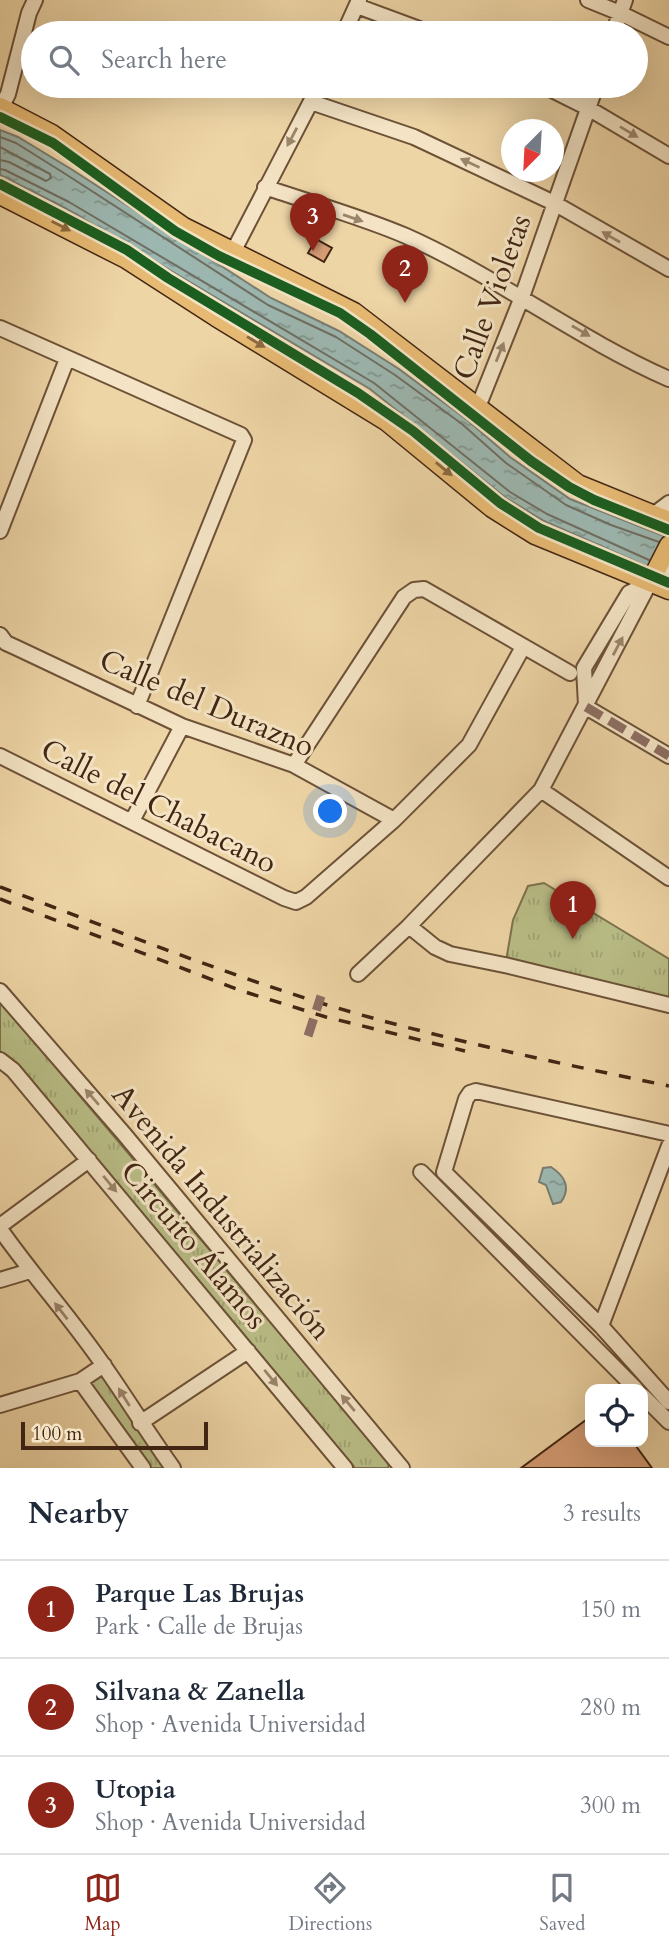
<!DOCTYPE html>
<meta charset="utf-8">
<style>
:root{--surface:#fff;--page:#f6f6f7;--text:#1f2937;--muted:#747a83;--line:#e0e1e3;--accent:#8f2418}
body{margin:0;font-family:Cardo,serif;background:var(--page);color:var(--text)}
.controls{position:absolute;right:21px;bottom:21px;display:grid;overflow:hidden;border-radius:14px;box-shadow:0 7px 28px #0002}
.controls button{width:63px;height:63px;display:grid;place-items:center;padding:0;border:0;border-bottom:2px solid var(--line);background:var(--surface);color:var(--text);font:35px sans-serif}
.compass{position:absolute;left:501px;top:119px;width:63px;height:63px;border-radius:50%;background:var(--surface);box-shadow:0 7px 28px #0002;rotate:204deg}
.scale{position:absolute;left:21px;bottom:18px;width:187px;box-sizing:border-box;padding-left:7px;border:4px solid #422613;border-top:0;font-size:19px;line-height:24px;white-space:nowrap;color:#422613;-webkit-text-stroke:5px #f4e4c5;paint-order:stroke}
.you{position:absolute;left:331px;top:812px;width:24px;height:24px;margin:-18px;border:5px solid #fff;border-radius:50%;background:#1a73e8;box-shadow:0 0 0 10px #1a73e833}
.badge{display:grid;place-items:center;width:46px;height:46px;border-radius:50%;background:var(--accent);color:#fff;font-size:23px;font-weight:700}
.pin{position:absolute;translate:-50% -58px;filter:drop-shadow(0 2px 4px #0008)}
.pin::after{content:'';position:absolute;top:37px;width:24px;height:21px;background:inherit;clip-path:polygon(0 0,100% 0,50% 100%)}
.list{margin:0;padding:0;list-style:none}
h2{display:flex;justify-content:space-between;align-items:center;height:91px;margin:0;padding:0 28px;font-size:30px}
h2 small{font-size:23px;font-weight:400;color:var(--muted)}
.list li{display:grid;grid-template-columns:46px 1fr auto;gap:21px;align-items:center;box-sizing:border-box;height:98px;padding:0 28px;border-top:2px solid var(--line)}
.list b{display:block;font-size:26px;white-space:nowrap}
.list p{margin:0;font-size:23px;white-space:nowrap;color:var(--muted)}
.list em{font-size:23px;font-style:normal;color:var(--muted)}
.icon{flex:none;width:38px;height:38px;fill:none;stroke:currentColor;stroke-width:2;stroke-linecap:round;stroke-linejoin:round}
.map{position:relative;flex:none;width:669px;height:1468px;overflow:hidden}
.search{position:absolute;background:var(--surface);box-shadow:0 7px 28px #0002;left:21px;right:21px;top:21px;height:77px;display:flex;align-items:center;gap:18px;box-sizing:border-box;padding:0 24px;border-radius:38px;color:var(--muted);font-size:26px}
.sheet{height:385px;background:var(--surface)}
nav{display:flex;justify-content:space-around;align-items:center;box-sizing:border-box;height:98px;border-top:2px solid var(--line);background:var(--surface);font-size:19px;color:var(--muted)}
nav a{display:grid;justify-items:center;gap:4px}
nav .on{color:var(--accent)}
.map>svg:first-child{display:block}
</style>
<div class="map">
<svg width="669" height="1468" viewBox="0 0 669 1468">
<defs>
<pattern id="park-tufts" width="24" height="20" patternUnits="userSpaceOnUse" patternTransform="scale(1.75)"><rect width="24" height="20" fill="#b9bd86"/><path d="M3 7l-1-3M5 7V3M7 7l1-3M15 17l-1-3M17 17v-4M19 17l1-3" fill="none" stroke="#a0a273"/></pattern>
<pattern id="water-ripples" width="26" height="14" patternUnits="userSpaceOnUse" patternTransform="scale(1.75)"><rect width="26" height="14" fill="#9cb7b0"/><path d="M2 4q2-2 4 0t4 0M15 11q2-2 4 0t4 0" fill="none" stroke="#81958e"/></pattern>
</defs>
<rect width="100%" height="100%" fill="#eed5a6"/>
<filter id="stains"><feTurbulence type="fractalNoise" baseFrequency=".00286" numOctaves="4"/><feColorMatrix values="0 0 0 0 .2 0 0 0 0 .09 0 0 0 0 .02 0 0 0 .5 -.17"/></filter>
<radialGradient id="worn" r=".72"><stop offset=".6" stop-color="#630" stop-opacity="0"/><stop offset="1" stop-color="#630" stop-opacity=".3"/></radialGradient>
<path fill="url(#park-tufts)" stroke="#7e724c" stroke-width="2" d="M 544,883 L 669,959 L 669,1001 L 506,961 L 513,920 L 528,886 Z
M 0,1001 L 389,1463 L 388,1468 L 355,1468 L 20,1066 L 0,1051 Z
M 104,1365 L 173,1468 L 143,1468 L 80,1381 Z"/>
<path fill="url(#water-ripples)" stroke="#787d71" stroke-width="2" d="M 0,130 L 18,137 L 71,169 L 271,298 L 339,331 L 399,369 L 466,419 L 510,457 L 570,499 L 669,538 L 669,576 L 544,521 L 506,498 L 370,389 L 65,208 L 0,175 Z
M 551,1167 C 565,1176 571,1188 561,1202 L 553,1204 L 546,1185 L 539,1182 L 543,1168 Z"/>
<g fill="none" stroke-linecap="round" stroke-linejoin="round">
<path stroke="#6f6e62" stroke-width="2" d="M 0,137 L 16,143 L 67,175 L 268,305 L 336,337 L 395,375 L 462,424 L 506,463 L 566,505 L 611,525 L 659,542
M 0,147 L 50,174 L 51,178 L 46,181 L 9,162 L 0,160
M 0,169 L 5,170 L 69,202 L 374,383 L 510,492 L 547,514 L 649,560"/>
</g>
<path fill="#d69d75" stroke="#422613" stroke-width="2" d="M 316,239 L 332,248 L 324,262 L 308,253 Z
M 590,1417 L 590,1442 L 633,1442 L 652,1468 L 521,1468 Z"/>
<g fill="none" stroke-linecap="round" stroke-linejoin="round">
<defs>
<path id="minor" d="M 588,0 L 620,13 L 669,37
M 357,6 L 430,33
M 344,33 L 359,0
M 613,33 L 625,0
M 544,86 L 588,108 L 669,156
M 311,102 L 414,137 L 554,203 L 669,269
M 1,108 L 8,94 L 29,13 L 35,0
M 265,187 C 311,203 362,217 406,236 C 498,277 578,339 669,379
M 233,252 L 319,86
M 0,328 L 241,435 L 244,440 L 137,706
M 478,407 L 522,297 L 596,86
M 653,515 L 669,503
M 0,531 L 67,359
M 0,635 L 6,643 L 17,648 L 182,726 L 294,765 L 394,820
M 586,705 L 584,668 L 629,593 L 650,582 L 665,579 L 669,571
M 586,707 L 669,756
M 0,756 L 284,898 L 296,902 L 306,897 L 394,820 L 469,745 L 523,647
M 294,765 L 404,597 L 414,590 L 424,589 L 570,673
M 541,790 L 669,878
M 132,821 L 182,726
M 409,926 L 435,947 L 450,954 L 509,966 L 669,1005
M 358,974 L 409,926 L 541,790 L 650,582
M 0,991 L 124,1134 L 402,1468
M 0,1060 L 13,1070 L 345,1468
M 669,1134 L 476,1091 L 470,1093 L 466,1099 L 444,1172 L 601,1326 L 669,1402
M 421,1172 L 636,1389
M 0,1226 L 89,1160
M 0,1229 C 33,1276 72,1319 104,1366 C 128,1400 149,1435 173,1468
M 0,1280 L 30,1271
M 601,1326 L 669,1146
M 80,1381 L 143,1468
M 643,1396 L 669,1422
M 0,1405 L 80,1381 L 104,1365
M 140,1423 L 248,1351"/>
<path id="major" d="M 0,107 L 52,134 L 184,227 L 354,312 L 578,484 L 669,521
M 0,195 L 126,259 L 216,317 L 386,421 L 492,508 L 535,535 L 669,590
M 650,582 L 669,545"/>
</defs>
<use href="#minor" stroke="#6d5238" stroke-width="18"/>
<use href="#major" stroke="#422613" stroke-width="21"/>
<use href="#minor" stroke="#f4e4c5" stroke-width="14"/>
<use href="#major" stroke="#e7ba73" stroke-width="18"/>
<path stroke="#422613" stroke-width="3.5" stroke-dasharray="12 12" stroke-linecap="butt" d="M 0,887 C 107,927 214,970 324,1004 C 436,1038 554,1062 669,1086
M 0,899 L 242,991 L 326,1017 L 465,1051"/>
<path stroke="#8d6e63" stroke-width="9" stroke-dasharray="18 9" stroke-linecap="butt" d="M 586,707 L 669,756
M 308,1036 L 321,996"/>
<defs>
<path id="cycleway" d="M 0,117 L 53,143 L 175,231 L 219,256 L 340,313 L 370,334 L 531,461 L 569,487 L 594,500 L 669,530
M 0,184 L 127,250 L 168,278 L 358,393 L 413,431 L 500,503 L 539,528 L 669,583"/>
</defs>
<use href="#cycleway" stroke="#f4e4c5" stroke-width="15"/>
<use href="#cycleway" stroke="#1b5e20" stroke-width="10"/>
</g>
<defs><path id="oneway-solid" d="M-6-.8H1V-3.2L6.5 0L1 3.2V.8H-6Z" transform="scale(1.75)"/></defs>
<g fill="#9b856c">
<use href="#oneway-solid" transform="translate(629 132) rotate(31)"/>
<use href="#oneway-solid" transform="translate(292 137) rotate(118)"/>
<use href="#oneway-solid" transform="translate(470 163) rotate(-155)"/>
<use href="#oneway-solid" transform="translate(353 218) rotate(19)"/>
<use href="#oneway-solid" transform="translate(611 237) rotate(-150)"/>
<use href="#oneway-solid" transform="translate(581 331) rotate(30)"/>
<use href="#oneway-solid" transform="translate(500 352) rotate(-68)"/>
<use href="#oneway-solid" transform="translate(618 646) rotate(-62)"/>
<use href="#oneway-solid" transform="translate(92 1097) rotate(-131)"/>
<use href="#oneway-solid" transform="translate(110 1184) rotate(50)"/>
<use href="#oneway-solid" transform="translate(61 1311) rotate(-128)"/>
<use href="#oneway-solid" transform="translate(271 1378) rotate(51)"/>
<use href="#oneway-solid" transform="translate(124 1397) rotate(-122)"/>
<use href="#oneway-solid" transform="translate(348 1403) rotate(-130)"/>
</g>
<g fill="#8c693e">
<use href="#oneway-solid" transform="translate(61 226) rotate(27)"/>
<use href="#oneway-solid" transform="translate(256 342) rotate(31)"/>
<use href="#oneway-solid" transform="translate(444 469) rotate(39)"/>
</g>
<g text-anchor="middle" stroke-width="6" stroke-linejoin="round" paint-order="stroke">
<g font-size="30" fill="#422613" stroke="#f4e4c5">
<text transform="translate(492 297) rotate(-70)" y="10">Calle Violetas</text>
<text transform="translate(207 703) rotate(23)" y="10">Calle del Durazno</text>
<text transform="translate(159 806) rotate(27)" y="10">Calle del Chabacano</text>
<text transform="translate(222 1212) rotate(50)" y="10">Avenida Industrialización</text>
<text transform="translate(194 1245) rotate(50)" y="10">Circuito Álamos</text>
</g>
</g>
<rect width="100%" height="100%" filter="url(#stains)"/>
<rect width="100%" height="100%" fill="url(#worn)"/>
</svg>
<div class="controls">
<button><svg class="icon" aria-label="locate" viewBox="0 0 24 24"><circle cx="12" cy="12" r="6"/><path d="M12 2v4M12 18v4M2 12h4M18 12h4"/></svg></button>
</div>
<svg class="compass" viewBox="-18 -18 36 36"><path d="M0-13l5 13h-10z" fill="#e53935"/><path d="M0 13l5-13h-10z" fill="#747a83"/></svg>
<div class="scale">100 m</div>
<div class="you"></div>
<div class="pin badge" style="left:573px;top:939px">1</div>
<div class="pin badge" style="left:405px;top:303px">2</div>
<div class="pin badge" style="left:313px;top:251px">3</div>
<div class="search"><svg class="icon" aria-label="search" viewBox="0 0 24 24"><circle cx="10" cy="10" r="6"/><path d="M15 15l6 6"/></svg>Search here</div>
</div>
<section class="sheet">
<h2>Nearby<small>3 results</small></h2>
<ul class="list">
<li><span class="badge">1</span><div><b>Parque Las Brujas</b><p>Park · Calle de Brujas</p></div><em>150 m</em></li>
<li><span class="badge">2</span><div><b>Silvana &amp; Zanella</b><p>Shop · Avenida Universidad</p></div><em>280 m</em></li>
<li><span class="badge">3</span><div><b>Utopia</b><p>Shop · Avenida Universidad</p></div><em>300 m</em></li>
</ul>
</section>
<nav>
<a class="on"><svg class="icon" aria-label="map" viewBox="0 0 24 24"><path d="M3 6l6-2 6 2 6-2v14l-6 2-6-2-6 2zM9 4v14M15 6v14"/></svg>Map</a>
<a><svg class="icon" aria-label="directions" viewBox="0 0 24 24"><path d="M12 3l9 9-9 9-9-9zM9 14v-3h6M13 9l2 2-2 2"/></svg>Directions</a>
<a><svg class="icon" aria-label="saved" viewBox="0 0 24 24"><path d="M7 4h10v16l-5-4-5 4z"/></svg>Saved</a>
</nav>
